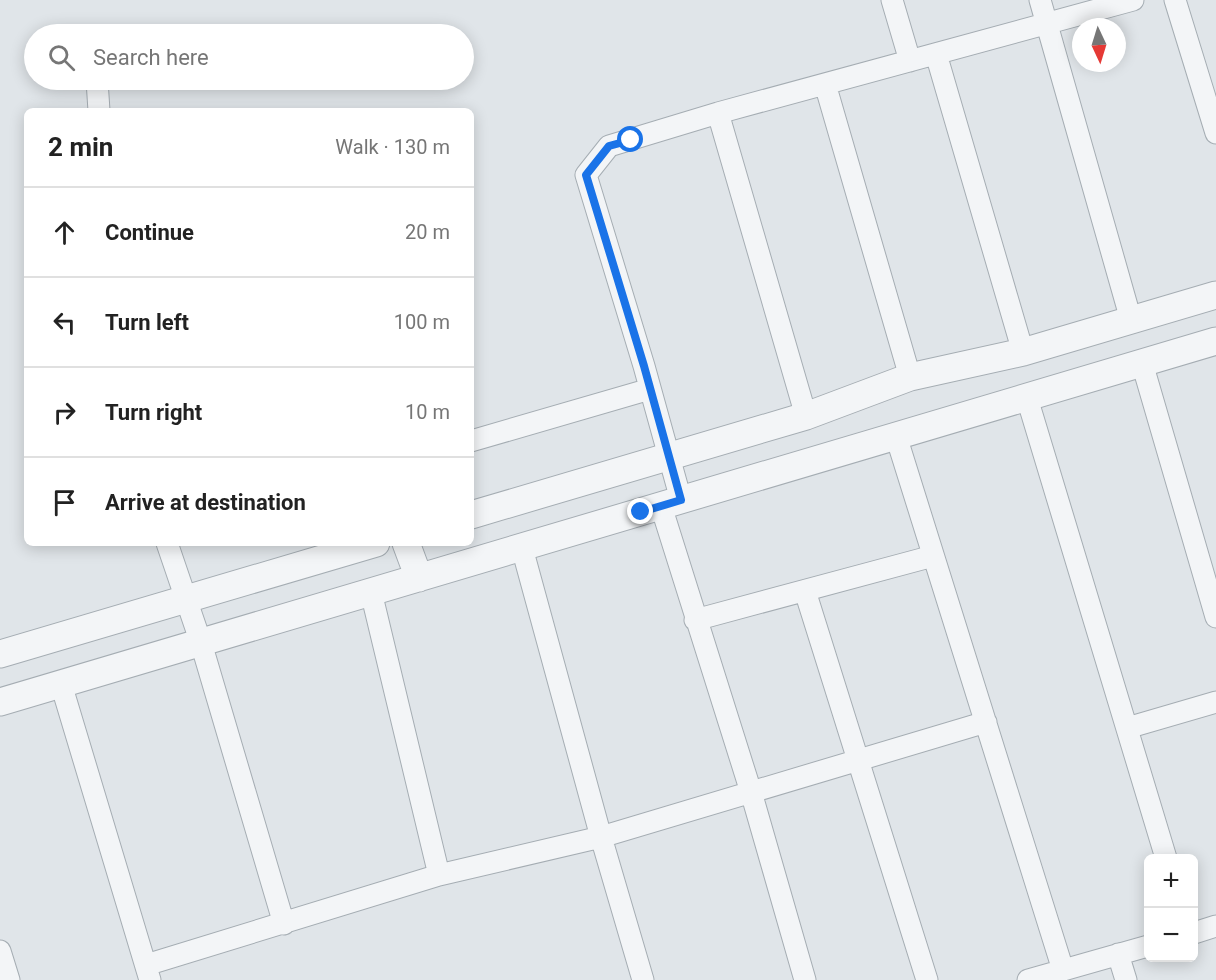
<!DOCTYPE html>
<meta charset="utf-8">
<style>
:root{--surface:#fff;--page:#f2f2f2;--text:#222;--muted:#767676;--line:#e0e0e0}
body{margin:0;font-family:Roboto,sans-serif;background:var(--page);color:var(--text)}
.controls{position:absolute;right:18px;bottom:18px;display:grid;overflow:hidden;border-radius:9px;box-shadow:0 3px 15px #0003}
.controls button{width:54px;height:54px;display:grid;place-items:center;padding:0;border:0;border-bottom:2px solid var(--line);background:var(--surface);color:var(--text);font:30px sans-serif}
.compass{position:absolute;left:1072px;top:18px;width:54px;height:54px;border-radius:50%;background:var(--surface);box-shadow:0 3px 15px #0003;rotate:176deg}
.stop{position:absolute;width:18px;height:18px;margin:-14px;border:4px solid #1a73e8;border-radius:50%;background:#fff}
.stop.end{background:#1a73e8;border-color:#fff;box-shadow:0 2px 6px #0008}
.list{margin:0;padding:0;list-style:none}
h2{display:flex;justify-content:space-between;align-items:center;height:78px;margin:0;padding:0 24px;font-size:26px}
h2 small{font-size:20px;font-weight:400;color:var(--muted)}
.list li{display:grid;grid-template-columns:39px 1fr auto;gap:18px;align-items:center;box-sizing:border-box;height:90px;padding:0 24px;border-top:2px solid var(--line)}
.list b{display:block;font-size:22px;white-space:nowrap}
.list em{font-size:20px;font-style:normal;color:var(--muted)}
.icon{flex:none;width:33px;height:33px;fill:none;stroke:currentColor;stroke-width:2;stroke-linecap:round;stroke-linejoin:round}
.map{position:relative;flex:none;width:1216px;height:980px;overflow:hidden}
.search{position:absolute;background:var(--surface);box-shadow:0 3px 15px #0003;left:24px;top:24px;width:450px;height:66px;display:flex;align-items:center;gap:15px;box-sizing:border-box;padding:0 21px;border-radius:33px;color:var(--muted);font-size:22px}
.panel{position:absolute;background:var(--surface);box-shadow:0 3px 15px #0003;left:24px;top:108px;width:450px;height:438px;border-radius:9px}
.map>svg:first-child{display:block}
</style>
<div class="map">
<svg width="1216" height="980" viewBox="0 0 1216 980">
<rect width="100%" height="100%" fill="#e0e5e9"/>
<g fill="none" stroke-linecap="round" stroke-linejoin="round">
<defs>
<path id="minor" d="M 892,0 L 910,61
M 1040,0 L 1131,320
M 1175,0 L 1216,133
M 936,54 L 1023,352
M 97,80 L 99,111
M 825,84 L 910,377
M 718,113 L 806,416
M 1142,363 L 1216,617
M 1027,398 L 1166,858
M 896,436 L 1063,970
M 471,441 L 650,389
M 681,500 L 644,366 L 586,175 L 609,146 L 718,113 L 1133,0
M 661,506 L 751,792 L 805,980
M 167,543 L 201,643 L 284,924
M 522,548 L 601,837 L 643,980
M 805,591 L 927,980
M 371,592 L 439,875
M 695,620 L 933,556
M 61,684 L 150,980
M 1127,728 L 1216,702
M 1194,933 L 1216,926
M 0,951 L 9,980
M 1118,954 L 1126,980
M 146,965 L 439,875 L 601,837 L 986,722
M 1028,980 L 1148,946"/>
<path id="tertiary" d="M 471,515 L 806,416 L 910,377 L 1023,352 L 1216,295
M 406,543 L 419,578
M 0,654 L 376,543
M 0,702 L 1216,341"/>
</defs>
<use href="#minor" stroke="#a5adb3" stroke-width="23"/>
<use href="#tertiary" stroke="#a5adb3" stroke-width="29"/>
<use href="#minor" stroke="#f3f5f7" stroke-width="21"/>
<use href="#tertiary" stroke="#f3f5f7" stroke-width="27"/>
</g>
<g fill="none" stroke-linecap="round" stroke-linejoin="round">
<path stroke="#1a73e8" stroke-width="8" d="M 631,140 L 609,146 L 586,175 L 644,366 L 681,500 L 641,512"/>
</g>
</svg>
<div class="controls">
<button>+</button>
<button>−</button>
</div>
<svg class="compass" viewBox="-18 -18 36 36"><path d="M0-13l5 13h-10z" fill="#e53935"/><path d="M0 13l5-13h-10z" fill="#767676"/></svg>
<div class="stop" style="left:631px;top:140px"></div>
<div class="stop end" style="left:641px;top:512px"></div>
<div class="search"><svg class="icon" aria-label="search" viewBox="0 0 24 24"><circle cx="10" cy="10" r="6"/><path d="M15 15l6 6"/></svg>Search here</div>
<section class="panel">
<h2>2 min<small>Walk · 130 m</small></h2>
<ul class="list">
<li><svg class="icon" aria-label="ahead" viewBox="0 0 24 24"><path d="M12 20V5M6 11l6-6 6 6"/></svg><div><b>Continue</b></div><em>20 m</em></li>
<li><svg class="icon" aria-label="left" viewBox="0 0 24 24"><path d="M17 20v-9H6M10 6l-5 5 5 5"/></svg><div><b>Turn left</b></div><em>100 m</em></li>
<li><svg class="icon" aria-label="right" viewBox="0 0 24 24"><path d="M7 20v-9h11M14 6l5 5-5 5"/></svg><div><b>Turn right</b></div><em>10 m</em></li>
<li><svg class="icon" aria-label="arrive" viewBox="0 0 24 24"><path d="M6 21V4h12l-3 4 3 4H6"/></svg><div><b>Arrive at destination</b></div></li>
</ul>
</section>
</div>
